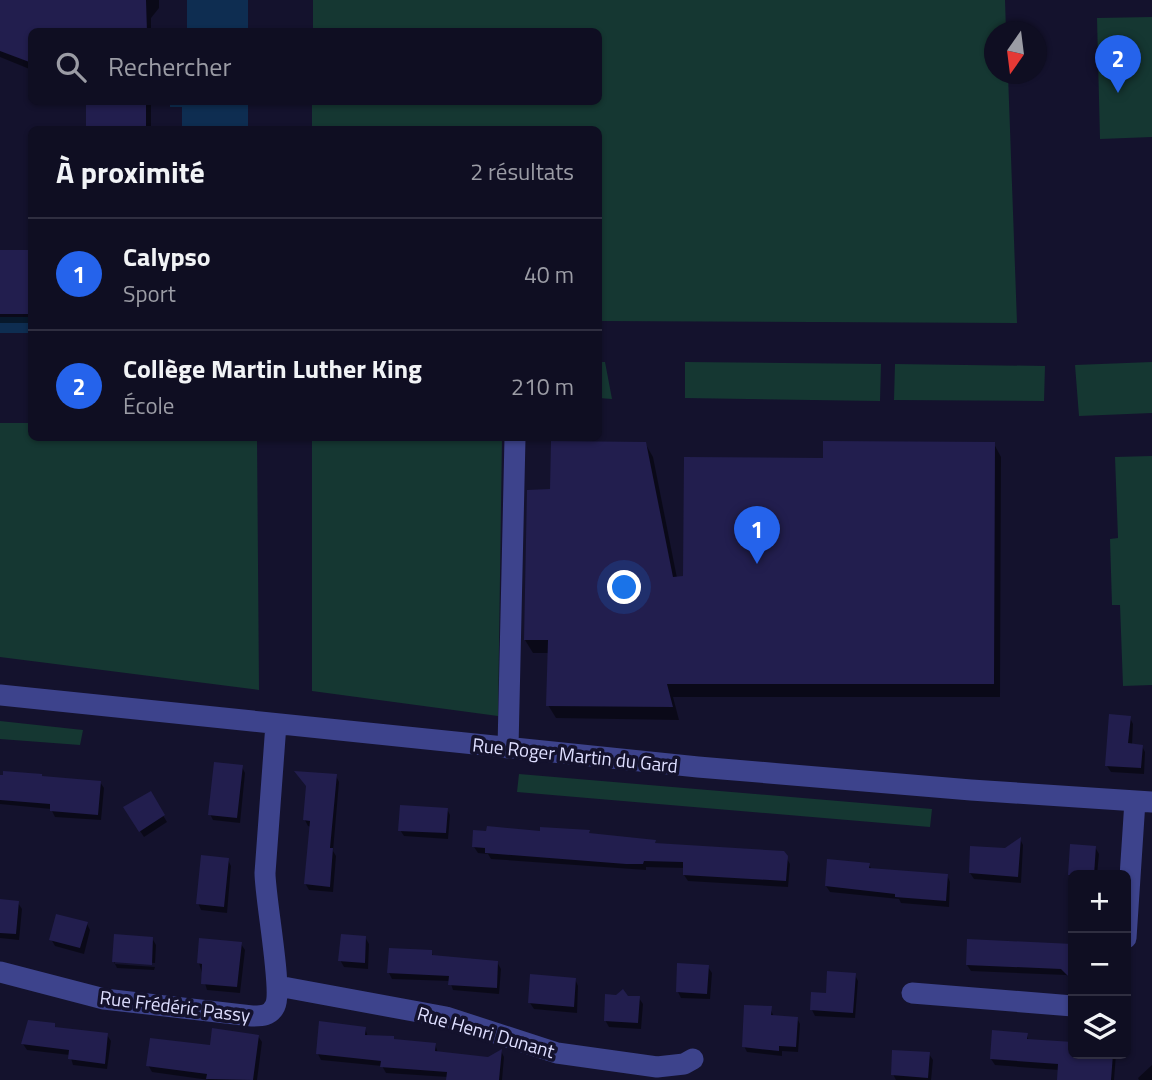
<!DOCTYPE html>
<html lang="fr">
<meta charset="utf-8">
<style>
:root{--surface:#0f0e22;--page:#18172a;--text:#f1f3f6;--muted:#9b9ca5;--line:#2f2e40;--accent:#2563eb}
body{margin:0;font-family:"Titillium Web",sans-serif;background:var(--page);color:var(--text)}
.controls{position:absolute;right:21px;bottom:21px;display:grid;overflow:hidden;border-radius:10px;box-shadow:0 2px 5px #0004}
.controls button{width:63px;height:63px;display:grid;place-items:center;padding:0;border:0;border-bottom:2px solid var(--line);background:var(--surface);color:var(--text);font:35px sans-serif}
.compass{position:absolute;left:984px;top:21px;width:63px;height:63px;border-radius:50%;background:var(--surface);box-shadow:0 2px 5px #0004;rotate:194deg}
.you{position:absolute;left:625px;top:588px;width:24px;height:24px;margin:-18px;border:5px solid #fff;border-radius:50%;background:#1a73e8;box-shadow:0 0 0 10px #1a73e833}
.badge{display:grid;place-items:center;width:46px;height:46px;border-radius:50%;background:var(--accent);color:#fff;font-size:23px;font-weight:700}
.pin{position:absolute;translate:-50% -58px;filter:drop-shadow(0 2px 4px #0008)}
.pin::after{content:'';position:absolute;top:37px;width:24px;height:21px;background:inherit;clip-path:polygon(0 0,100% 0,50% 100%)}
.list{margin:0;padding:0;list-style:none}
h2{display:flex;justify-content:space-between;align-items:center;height:91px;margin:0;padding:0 28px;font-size:30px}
h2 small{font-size:23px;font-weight:400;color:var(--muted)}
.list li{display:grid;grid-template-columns:46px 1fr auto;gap:21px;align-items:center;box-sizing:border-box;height:112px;padding:0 28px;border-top:2px solid var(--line)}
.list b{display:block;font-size:26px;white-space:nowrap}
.list p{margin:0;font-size:23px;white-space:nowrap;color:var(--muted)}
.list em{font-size:23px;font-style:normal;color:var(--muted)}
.icon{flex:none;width:38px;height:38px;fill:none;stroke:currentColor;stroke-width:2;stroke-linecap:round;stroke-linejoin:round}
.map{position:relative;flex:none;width:1152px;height:1080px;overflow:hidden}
.search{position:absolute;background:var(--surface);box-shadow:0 2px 5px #0004;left:28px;top:28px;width:574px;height:77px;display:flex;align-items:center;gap:18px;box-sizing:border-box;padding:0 24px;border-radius:10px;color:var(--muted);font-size:26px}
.panel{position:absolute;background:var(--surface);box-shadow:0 2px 5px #0004;left:28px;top:126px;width:574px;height:315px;border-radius:10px}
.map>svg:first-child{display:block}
</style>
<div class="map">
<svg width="1152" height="1080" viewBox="0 0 1152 1080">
<rect width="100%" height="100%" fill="#14122d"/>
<path fill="#153732" d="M 313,0 L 1005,0 L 1006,31 L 995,32 L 995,74 L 1008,74 L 1017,323 L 599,321 L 598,130 L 312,129 L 312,102 L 598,102 L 598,32 L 313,31 Z
M 1152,17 L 1152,137 L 1100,139 L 1097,18 Z
M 599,362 L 605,362 L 612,399 L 599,398 Z
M 685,362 L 881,364 L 880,401 L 685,398 Z
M 1152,362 L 1152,413 L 1079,416 L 1075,365 Z
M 895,364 L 1045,366 L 1044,401 L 894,400 Z
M 0,423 L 31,423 L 32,438 L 257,438 L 259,690 L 0,657 Z
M 312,438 L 502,438 L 498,716 L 312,691 Z
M 1152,456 L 1152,685 L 1123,686 L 1120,605 L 1112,605 L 1110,539 L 1118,538 L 1115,457 Z
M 0,721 L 83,730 L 80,745 L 0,739 Z
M 519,774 L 932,809 L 930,827 L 517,792 Z"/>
<path fill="#0e2d51" d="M 187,0 L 248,0 L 248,31 L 187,31 Z
M 170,102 L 248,102 L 248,129 L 182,129 L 182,107 L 170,107 Z
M 0,317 L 31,317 L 31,333 L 0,333 Z"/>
<path fill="#0007" d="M 0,0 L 159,0 L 159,8 L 151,18 L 151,32 L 32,32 L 32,70 L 0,57 Z
M 88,102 L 151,102 L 151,130 L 88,130 Z
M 29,183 L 32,183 L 32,193 L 28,188 Z
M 0,252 L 32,252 L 32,323 L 0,323 Z
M 645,443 L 653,457 L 677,578 L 685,577 L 824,460 L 994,444 L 1001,457 L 1000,697 L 673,697 L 679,720 L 556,718 L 548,705 L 549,653 L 533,653 L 525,640 L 551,491 Z
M 1130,718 L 1133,724 L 1132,745 L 1142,746 L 1145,752 L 1144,774 L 1111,772 L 1107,766 Z
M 242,767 L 245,773 L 240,823 L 213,820 L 210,814 Z
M 0,776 L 100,782 L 104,788 L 101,820 L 55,817 L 51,809 L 0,804 Z
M 336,776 L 339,782 L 333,851 L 336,856 L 333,892 L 309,890 L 305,883 L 312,827 L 308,826 L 305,820 Z
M 150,794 L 167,822 L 144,837 L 125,808 Z
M 447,809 L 450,815 L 448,839 L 404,836 L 400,830 Z
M 590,835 L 654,842 L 657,845 L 783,852 L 790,864 L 788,887 L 688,881 L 684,875 L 685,868 L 646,867 L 646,870 L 491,859 L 488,854 L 478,853 L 474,847 Z
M 1020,839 L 1023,845 L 1021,883 L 974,879 L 970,873 Z
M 1072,846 L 1095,847 L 1099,854 L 1097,875 L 1073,875 L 1073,898 L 1068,892 Z
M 228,860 L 231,866 L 227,913 L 201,910 L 198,903 Z
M 869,865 L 872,870 L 947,875 L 950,882 L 949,907 L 901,903 L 899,899 L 830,892 L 826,886 Z
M 0,901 L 18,903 L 22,909 L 19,940 L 0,938 Z
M 87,924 L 90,930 L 84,954 L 55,946 L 51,939 Z
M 115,936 L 152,938 L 156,945 L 155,963 L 115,961 L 115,964 L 114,962 Z
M 365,937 L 369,944 L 368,969 L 344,967 L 340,960 Z
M 969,940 L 1073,946 L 1073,979 L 1066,975 L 971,971 L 967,965 Z
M 241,944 L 245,950 L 240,993 L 207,990 L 199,963 Z
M 431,952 L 434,957 L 497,962 L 501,969 L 499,994 L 453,990 L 450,981 L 392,979 L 389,973 Z
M 115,964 L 155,967 L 154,970 L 117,968 Z
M 708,967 L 712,973 L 710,999 L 681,998 L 678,992 Z
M 855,975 L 858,981 L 855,1018 L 815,1016 L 812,1010 L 827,994 Z
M 575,979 L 578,986 L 577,1013 L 534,1009 L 530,1003 Z
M 627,997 L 639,998 L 643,1004 L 641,1029 L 609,1027 L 605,1020 Z
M 770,1008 L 774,1017 L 797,1018 L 800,1024 L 798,1052 L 782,1051 L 782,1056 L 747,1052 L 744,1046 Z
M 54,1025 L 57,1029 L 107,1035 L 111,1041 L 107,1069 L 73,1065 L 70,1055 L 27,1050 L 23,1044 Z
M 365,1028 L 368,1037 L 435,1044 L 438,1053 L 488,1059 L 501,1051 L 504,1057 L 502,1080 L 448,1080 L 448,1077 L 386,1073 L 382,1066 L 321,1060 L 318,1054 Z
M 1027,1035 L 1029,1041 L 1073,1043 L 1073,1054 L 1116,1054 L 1114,1080 L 1060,1080 L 1059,1070 L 995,1065 L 991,1059 Z
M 258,1036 L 262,1042 L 257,1080 L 209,1080 L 152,1072 L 148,1065 Z
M 929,1054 L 933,1060 L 931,1080 L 896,1080 L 893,1074 Z
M 1152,1065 L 1152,1080 L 1139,1080 L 1138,1078 Z"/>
<path fill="#221e4e" d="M 0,0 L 146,0 L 147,32 L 32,32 L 32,63 L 0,51 Z
M 86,102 L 146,102 L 146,130 L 86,130 Z
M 0,250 L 32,250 L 32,314 L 0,314 Z
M 551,441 L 646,442 L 673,577 L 683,576 L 684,457 L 823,458 L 823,441 L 995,442 L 994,684 L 667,684 L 673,707 L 546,706 L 548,640 L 524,640 L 527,490 L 550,489 Z
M 1109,714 L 1131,716 L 1128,743 L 1143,745 L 1141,768 L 1105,766 Z
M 214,762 L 243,765 L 237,818 L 208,815 Z
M 3,771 L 42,774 L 42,776 L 101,781 L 98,815 L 50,811 L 50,804 L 0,800 L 0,775 L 3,775 Z
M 294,771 L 337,774 L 330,848 L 333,848 L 330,887 L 304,884 L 310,821 L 303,820 L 306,786 Z
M 151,791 L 165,815 L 139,832 L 123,807 Z
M 400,805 L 448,808 L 446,833 L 398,831 Z
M 487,826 L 540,831 L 540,827 L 590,830 L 589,833 L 656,840 L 655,843 L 784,851 L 788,856 L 786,881 L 683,875 L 683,862 L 644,861 L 643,864 L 626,864 L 485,853 L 485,848 L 472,847 L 473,830 L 486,831 Z
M 1021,837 L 1018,877 L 969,873 L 970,846 L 1005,848 Z
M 1070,844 L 1096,846 L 1094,875 L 1068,875 Z
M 201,855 L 229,858 L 224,907 L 196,904 Z
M 827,859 L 870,863 L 869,868 L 948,874 L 946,901 L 895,897 L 895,894 L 825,886 Z
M 0,899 L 19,901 L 16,934 L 0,933 Z
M 56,914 L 88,922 L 80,948 L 49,940 Z
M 114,934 L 153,937 L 152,965 L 112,962 Z
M 341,934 L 366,936 L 365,963 L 338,961 Z
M 199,938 L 242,942 L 237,987 L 201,984 L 202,964 L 197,963 Z
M 967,939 L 1073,944 L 1073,981 L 1061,969 L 966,965 Z
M 389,948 L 432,950 L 432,955 L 498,961 L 497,988 L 448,985 L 449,976 L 387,973 Z
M 677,963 L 709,965 L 707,994 L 676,992 Z
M 827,971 L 856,973 L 853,1013 L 810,1010 L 811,992 L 826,993 Z
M 530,974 L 576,978 L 574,1007 L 528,1003 Z
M 623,989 L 628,996 L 640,996 L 638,1023 L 604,1021 L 605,994 L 616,995 Z
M 744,1005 L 772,1006 L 771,1015 L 798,1017 L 796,1047 L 779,1046 L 779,1051 L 742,1047 Z
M 28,1020 L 55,1023 L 55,1027 L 108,1033 L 105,1064 L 68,1059 L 69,1050 L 21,1044 Z
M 319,1021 L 366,1027 L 365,1035 L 394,1036 L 394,1039 L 436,1043 L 435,1051 L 488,1057 L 502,1049 L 499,1080 L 446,1080 L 447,1072 L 380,1067 L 381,1061 L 316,1054 Z
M 212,1028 L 259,1035 L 253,1080 L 206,1079 L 207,1074 L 146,1066 L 150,1038 L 210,1045 Z
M 992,1030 L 1028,1033 L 1027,1039 L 1073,1042 L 1073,1054 L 1113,1054 L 1111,1080 L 1057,1080 L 1058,1064 L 990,1059 Z
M 892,1050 L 930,1052 L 928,1078 L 891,1075 Z"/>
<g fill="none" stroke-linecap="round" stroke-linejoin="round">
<path stroke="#3d438c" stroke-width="21" d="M 0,695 L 698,767 L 971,790 L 1152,802
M 508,748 L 515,438
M 1126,938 L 1135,801
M 0,972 L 104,999 L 252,1016 C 262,1016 270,1016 275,1006 C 283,991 265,898 265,873 L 276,724
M 278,986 L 446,1017 L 557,1053 L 657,1067 L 684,1064 L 693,1059
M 912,993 L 1073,1006"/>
</g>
<g text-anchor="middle" stroke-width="7" stroke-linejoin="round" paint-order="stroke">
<g font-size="19" fill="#dedeff" stroke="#14122d">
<text transform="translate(575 755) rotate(6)" y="7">Rue Roger Martin du Gard</text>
<text transform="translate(175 1006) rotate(7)" y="7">Rue Frédéric Passy</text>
<text transform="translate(486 1032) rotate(16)" y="7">Rue Henri Dunant</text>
</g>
</g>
</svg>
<div class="controls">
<button>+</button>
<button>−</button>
<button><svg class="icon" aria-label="layers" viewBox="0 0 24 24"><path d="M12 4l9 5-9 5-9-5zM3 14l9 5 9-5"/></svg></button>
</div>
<svg class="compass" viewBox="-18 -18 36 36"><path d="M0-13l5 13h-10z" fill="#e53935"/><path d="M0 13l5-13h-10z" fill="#9b9ca5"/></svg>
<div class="you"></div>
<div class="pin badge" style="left:757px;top:564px">1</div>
<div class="pin badge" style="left:1118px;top:93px">2</div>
<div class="search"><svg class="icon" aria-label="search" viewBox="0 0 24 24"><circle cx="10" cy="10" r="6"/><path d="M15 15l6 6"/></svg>Rechercher</div>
<section class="panel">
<h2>À proximité<small>2 résultats</small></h2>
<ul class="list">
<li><span class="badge">1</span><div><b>Calypso</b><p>Sport</p></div><em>40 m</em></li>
<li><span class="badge">2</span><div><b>Collège Martin Luther King</b><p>École</p></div><em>210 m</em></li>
</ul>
</section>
</div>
